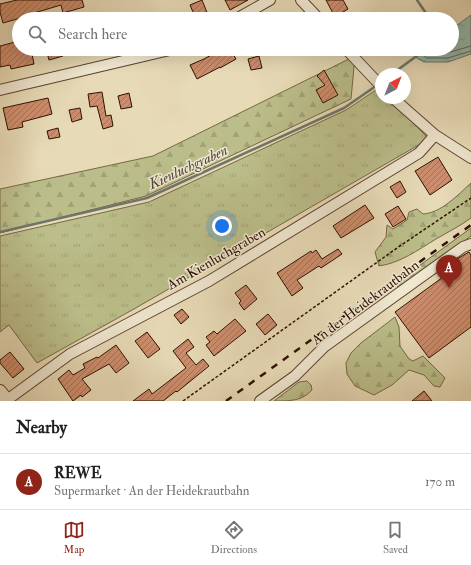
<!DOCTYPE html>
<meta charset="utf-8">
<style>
:root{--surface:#fff;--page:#f2f2f2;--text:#202124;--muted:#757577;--line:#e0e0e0;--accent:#8f2418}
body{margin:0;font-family:"IM FELL Double Pica",serif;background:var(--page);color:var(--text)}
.compass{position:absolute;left:375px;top:68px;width:36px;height:36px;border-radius:50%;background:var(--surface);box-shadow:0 4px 16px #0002;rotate:42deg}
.you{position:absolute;left:222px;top:226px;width:14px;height:14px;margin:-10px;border:3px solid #fff;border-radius:50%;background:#1a73e8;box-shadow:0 0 0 6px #1a73e833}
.badge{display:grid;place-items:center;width:26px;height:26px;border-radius:50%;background:var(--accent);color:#fff;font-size:13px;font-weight:700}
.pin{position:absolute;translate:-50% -33px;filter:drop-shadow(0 1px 2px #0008)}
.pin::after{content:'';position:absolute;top:21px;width:14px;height:12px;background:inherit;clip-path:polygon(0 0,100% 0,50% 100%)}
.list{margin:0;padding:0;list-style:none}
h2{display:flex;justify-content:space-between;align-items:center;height:52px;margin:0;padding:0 16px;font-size:17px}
h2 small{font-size:13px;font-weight:400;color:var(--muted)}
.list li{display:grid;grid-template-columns:26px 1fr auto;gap:12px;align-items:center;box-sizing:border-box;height:56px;padding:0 16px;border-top:1px solid var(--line)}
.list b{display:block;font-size:15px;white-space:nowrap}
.list p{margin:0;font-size:13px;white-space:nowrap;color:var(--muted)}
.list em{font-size:13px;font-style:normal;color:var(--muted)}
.icon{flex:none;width:22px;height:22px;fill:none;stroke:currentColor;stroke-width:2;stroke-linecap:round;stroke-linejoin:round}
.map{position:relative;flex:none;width:471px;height:401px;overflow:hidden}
.search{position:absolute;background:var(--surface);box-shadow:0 4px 16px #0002;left:12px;right:12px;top:12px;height:44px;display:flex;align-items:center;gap:10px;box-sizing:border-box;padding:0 14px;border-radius:22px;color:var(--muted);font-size:15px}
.sheet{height:108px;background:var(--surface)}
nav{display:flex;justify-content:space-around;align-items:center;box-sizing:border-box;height:56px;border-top:1px solid var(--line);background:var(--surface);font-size:11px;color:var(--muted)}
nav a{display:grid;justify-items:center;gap:2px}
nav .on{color:var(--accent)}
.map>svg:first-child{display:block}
</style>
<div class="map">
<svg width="471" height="401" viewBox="0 0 471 401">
<defs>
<pattern id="grass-tufts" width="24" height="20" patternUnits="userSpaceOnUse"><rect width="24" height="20" fill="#bbbe8a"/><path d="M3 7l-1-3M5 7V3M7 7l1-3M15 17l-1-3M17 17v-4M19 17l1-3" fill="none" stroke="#a1a275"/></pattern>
<pattern id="forest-firs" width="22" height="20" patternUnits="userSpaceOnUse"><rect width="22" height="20" fill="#bbbe8a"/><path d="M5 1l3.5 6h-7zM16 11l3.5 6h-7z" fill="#a1a275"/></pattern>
<pattern id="water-ripples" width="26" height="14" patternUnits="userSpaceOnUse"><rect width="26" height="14" fill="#97baaf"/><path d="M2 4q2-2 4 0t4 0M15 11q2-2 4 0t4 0" fill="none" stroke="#829f95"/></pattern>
<pattern id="building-hatch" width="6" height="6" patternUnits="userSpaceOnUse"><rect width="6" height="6" fill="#cc8e6e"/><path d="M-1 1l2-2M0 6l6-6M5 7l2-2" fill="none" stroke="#a67358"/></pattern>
</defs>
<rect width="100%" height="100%" fill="#e7dab6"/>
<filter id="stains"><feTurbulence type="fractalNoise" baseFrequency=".005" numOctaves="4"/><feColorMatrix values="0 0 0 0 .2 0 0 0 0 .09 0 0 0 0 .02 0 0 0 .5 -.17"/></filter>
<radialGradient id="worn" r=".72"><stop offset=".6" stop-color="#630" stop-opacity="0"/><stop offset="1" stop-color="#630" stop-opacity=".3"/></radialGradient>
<path fill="url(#grass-tufts)" stroke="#766746" d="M 379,88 L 381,90 L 381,98 L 389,98 L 429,139 L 134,309 L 37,363 L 9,325 L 0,332 L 0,236 L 149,202 L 346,110 Z"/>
<path fill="url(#forest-firs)" stroke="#766746" d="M 355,56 L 351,99 L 146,196 L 0,233 L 0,189 L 153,156 Z
M 471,183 L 471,218 C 460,226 448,232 436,239 C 418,250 400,263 379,266 L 375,252 L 386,237 L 387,225 L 393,229 L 407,220 L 409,212 L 417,209 L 423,214 C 441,213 458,195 471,183 Z
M 471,228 L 471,236 L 398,288 L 397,284 L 401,279 Z
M 395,317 L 399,327 L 400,346 L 409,359 L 413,361 L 423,356 L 445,378 L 440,387 L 434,386 L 424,375 L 409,370 L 392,385 L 374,395 L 355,386 L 347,374 L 346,363 L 351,353 L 361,343 Z
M 307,381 L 311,385 L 312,390 C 302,401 291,401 274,401 L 299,382 Z"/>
<path fill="url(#water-ripples)" stroke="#6e766a" d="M 471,15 L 471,54 L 448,62 L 424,62 L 415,57 L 425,49 L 452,49 L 452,29 Z"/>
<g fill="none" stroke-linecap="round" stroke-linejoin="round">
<path stroke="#646558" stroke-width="1" d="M 427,49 L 424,55 L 426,58 L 448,58 L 471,51
M 432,49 L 434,53 L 447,53 L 471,46"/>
<path stroke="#6e766a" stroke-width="2.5" d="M 417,0 L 430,19
M 392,74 L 418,55
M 0,232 L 147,198 L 344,108 L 373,88"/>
</g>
<path fill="url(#building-hatch)" stroke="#301002" d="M 17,0 L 82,0 L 84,7 L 63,13 L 61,5 L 24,16 L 24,17 L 3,23 L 0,12 L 0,4 Z
M 202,0 L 208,15 L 196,19 L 190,5 Z
M 225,0 L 248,0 L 230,10 Z
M 326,0 L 343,0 L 348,9 L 335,17 Z
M 19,41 L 19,49 L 31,49 L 34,64 L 11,69 L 10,65 L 0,67 L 0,46 Z
M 46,49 L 61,49 L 63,56 L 49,60 Z
M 222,49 L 230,49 L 236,59 L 220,68 L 220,67 L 197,79 L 190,65 L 204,59 Z
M 259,56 L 262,68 L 251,70 L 248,59 Z
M 324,70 L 338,95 L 323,103 L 316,90 L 325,85 L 317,76 Z
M 102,92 L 106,116 L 111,115 L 113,126 L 103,129 L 97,106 L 90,107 L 88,94 Z
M 129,93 L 132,107 L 121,109 L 118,96 Z
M 48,98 L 52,114 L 22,122 L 23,127 L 8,130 L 3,108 Z
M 80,108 L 82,119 L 72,122 L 69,110 Z
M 58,128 L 60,137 L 49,139 L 47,131 Z
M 438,157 L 452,180 L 430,195 L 415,171 Z
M 400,181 L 406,192 L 397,198 L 390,187 Z
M 365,205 L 374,218 L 341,238 L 333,226 Z
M 398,206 L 406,219 L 393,227 L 385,214 Z
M 338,249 L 342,254 L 321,268 L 319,266 L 297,280 L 303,288 L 292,296 L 277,273 L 311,251 L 312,253 L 316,250 L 322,259 Z
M 469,252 L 471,255 L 471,327 L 429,358 L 395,312 L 461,264 L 457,259 Z
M 246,285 L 257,299 L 244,310 L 239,303 L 241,301 L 235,293 Z
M 182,309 L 189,317 L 181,324 L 174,315 Z
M 268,314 L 277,325 L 265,335 L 256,324 Z
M 235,319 L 246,331 L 214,356 L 206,345 L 210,342 L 206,337 L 214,331 L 217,334 Z
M 147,332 L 160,349 L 148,358 L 135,341 Z
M 188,339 L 194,347 L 186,353 L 196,365 L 203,359 L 209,366 L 177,392 L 176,391 L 163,401 L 133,401 L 149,389 L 152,394 L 186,368 L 173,351 Z
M 116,345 L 129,363 L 116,373 L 109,364 L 82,379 L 91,390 L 82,397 L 81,395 L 73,401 L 58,379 L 69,370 L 73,375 L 85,368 L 83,364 L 97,357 L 98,358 Z
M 10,352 L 24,369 L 13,378 L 0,363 L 0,360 Z
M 424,391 L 432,401 L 412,401 Z"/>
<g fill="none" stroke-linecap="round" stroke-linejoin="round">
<defs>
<path id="minor" d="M 301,0 L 319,19
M 236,19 L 270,0
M 346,49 L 381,86
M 0,90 L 174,49
M 393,98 L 435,135 L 471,158
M 7,400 L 70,354 L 209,281 L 419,153 L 435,135
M 260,401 L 295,376 L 324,347 L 463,247 L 471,244"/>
<path id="tertiary" d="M 0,391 L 8,401"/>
</defs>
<use href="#minor" stroke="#5e422f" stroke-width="12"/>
<use href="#tertiary" stroke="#5e422f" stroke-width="14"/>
<path stroke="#301002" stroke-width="1.5" stroke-dasharray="3 2" stroke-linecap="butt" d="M 183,401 L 397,248 L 471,198"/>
<use href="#minor" stroke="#efe7d0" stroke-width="10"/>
<use href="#tertiary" stroke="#efe7d0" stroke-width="12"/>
<path stroke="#301002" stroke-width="2.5" stroke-dasharray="7 7" stroke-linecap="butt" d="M 226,401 L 471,225"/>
</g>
<g text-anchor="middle" stroke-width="3" stroke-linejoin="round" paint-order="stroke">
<g font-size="14" fill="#301002" stroke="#efe7d0">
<text transform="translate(216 258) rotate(-30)" y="5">Am Kienluchgraben</text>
<text transform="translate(365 302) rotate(-37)" y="5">An der Heidekrautbahn</text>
</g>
<g font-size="15" font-style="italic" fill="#544c3f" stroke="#efe7d0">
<text transform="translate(188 167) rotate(-25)" y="5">Kienluchgraben</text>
</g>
</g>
<rect width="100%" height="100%" filter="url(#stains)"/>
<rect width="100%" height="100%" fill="url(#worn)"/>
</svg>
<svg class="compass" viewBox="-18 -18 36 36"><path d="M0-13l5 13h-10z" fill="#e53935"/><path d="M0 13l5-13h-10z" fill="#757577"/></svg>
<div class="you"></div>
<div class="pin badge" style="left:449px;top:288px">A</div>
<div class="search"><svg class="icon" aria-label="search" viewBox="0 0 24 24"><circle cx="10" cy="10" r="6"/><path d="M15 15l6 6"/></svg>Search here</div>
</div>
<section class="sheet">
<h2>Nearby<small></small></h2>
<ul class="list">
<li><span class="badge">A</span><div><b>REWE</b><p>Supermarket · An der Heidekrautbahn</p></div><em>170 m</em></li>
</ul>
</section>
<nav>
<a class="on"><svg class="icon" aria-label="map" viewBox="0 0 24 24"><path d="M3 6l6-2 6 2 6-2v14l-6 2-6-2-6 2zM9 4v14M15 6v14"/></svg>Map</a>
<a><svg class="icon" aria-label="directions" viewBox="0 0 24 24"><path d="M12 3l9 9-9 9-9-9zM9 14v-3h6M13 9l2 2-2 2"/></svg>Directions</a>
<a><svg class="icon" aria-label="saved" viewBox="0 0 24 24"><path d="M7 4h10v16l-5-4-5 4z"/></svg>Saved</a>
</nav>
